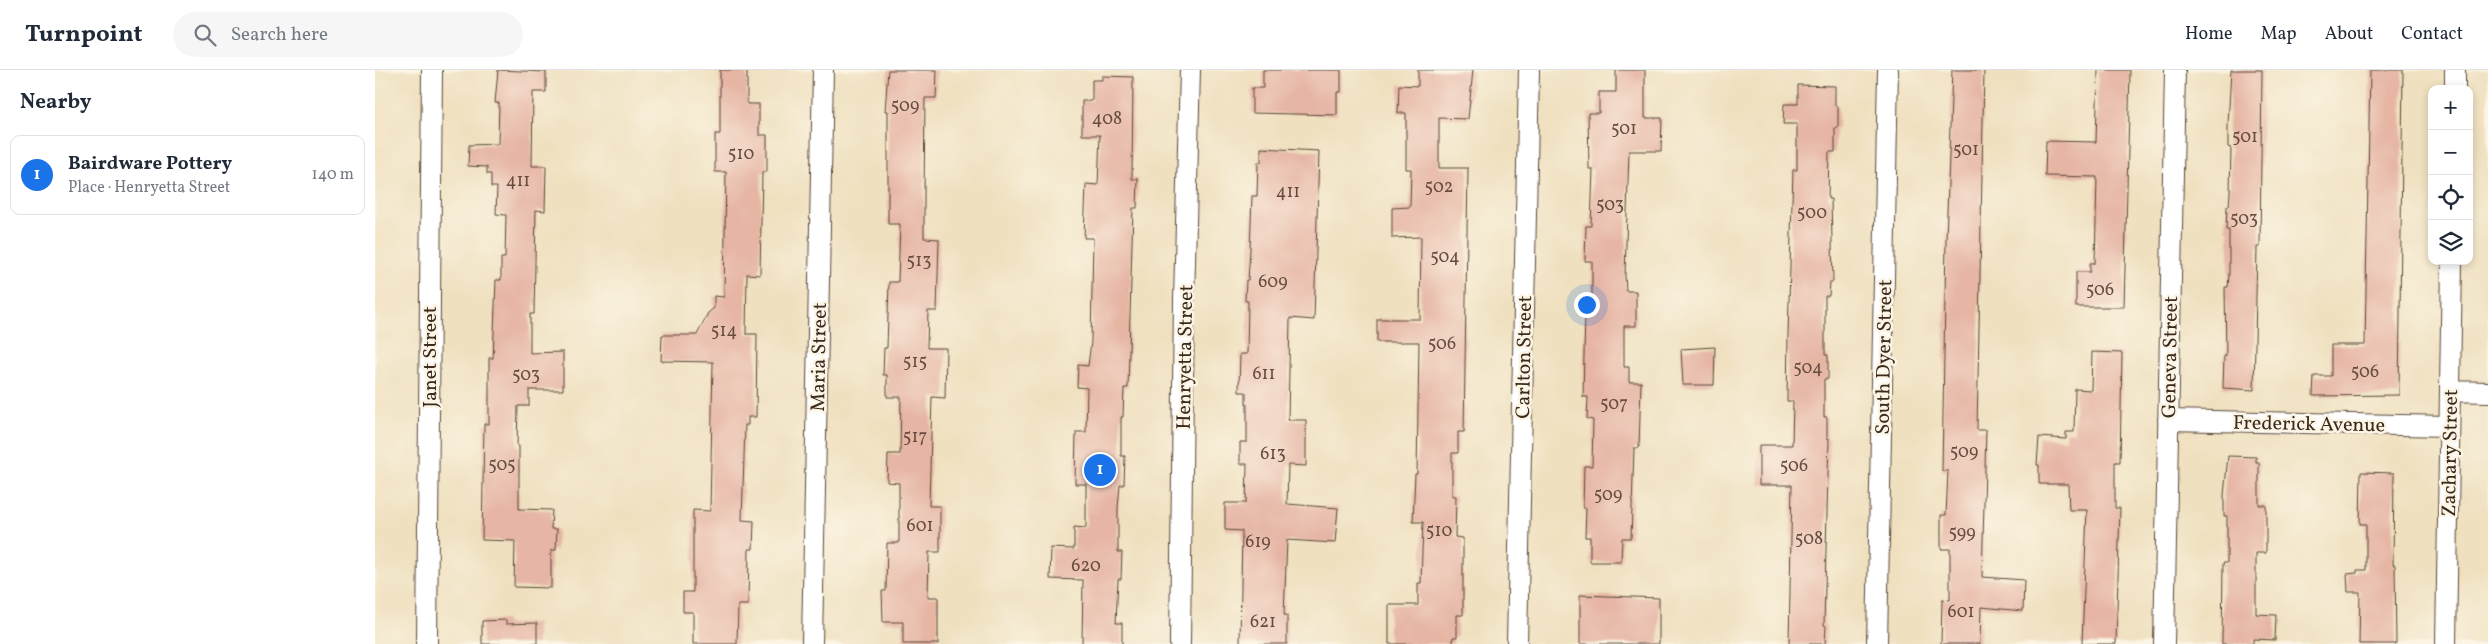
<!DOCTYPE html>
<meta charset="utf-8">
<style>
:root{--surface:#fff;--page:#f6f6f7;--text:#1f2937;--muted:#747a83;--line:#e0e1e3;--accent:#1a73e8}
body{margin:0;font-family:Vollkorn,serif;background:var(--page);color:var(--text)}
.controls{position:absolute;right:15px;top:15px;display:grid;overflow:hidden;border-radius:10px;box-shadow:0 2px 8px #0003}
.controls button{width:45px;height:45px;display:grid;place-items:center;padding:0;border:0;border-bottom:1px solid var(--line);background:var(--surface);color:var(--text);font:25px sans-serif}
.you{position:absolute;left:1211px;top:234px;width:18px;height:18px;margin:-12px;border:4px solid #fff;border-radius:50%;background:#1a73e8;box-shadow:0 0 0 8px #1a73e833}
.badge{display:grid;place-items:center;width:32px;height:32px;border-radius:50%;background:var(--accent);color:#fff;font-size:16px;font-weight:700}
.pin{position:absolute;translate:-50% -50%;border:2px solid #fff;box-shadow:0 1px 5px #0006}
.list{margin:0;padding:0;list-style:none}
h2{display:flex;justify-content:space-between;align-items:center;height:65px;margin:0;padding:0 20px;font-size:21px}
h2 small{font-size:16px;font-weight:400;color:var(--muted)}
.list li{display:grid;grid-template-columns:32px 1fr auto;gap:15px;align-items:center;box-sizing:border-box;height:80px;margin:0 10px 10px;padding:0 10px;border:1px solid var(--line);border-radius:10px}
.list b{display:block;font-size:19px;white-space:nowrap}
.list p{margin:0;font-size:16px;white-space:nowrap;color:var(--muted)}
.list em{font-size:16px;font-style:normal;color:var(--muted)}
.icon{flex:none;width:28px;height:28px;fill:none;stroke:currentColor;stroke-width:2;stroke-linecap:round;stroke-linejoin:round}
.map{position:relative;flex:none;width:2113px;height:574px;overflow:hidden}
header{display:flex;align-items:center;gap:30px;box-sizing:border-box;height:70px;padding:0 25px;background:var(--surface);border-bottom:1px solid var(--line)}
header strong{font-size:24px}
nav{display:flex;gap:28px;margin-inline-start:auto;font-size:18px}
.search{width:350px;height:45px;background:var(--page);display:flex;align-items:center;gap:12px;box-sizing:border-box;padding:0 18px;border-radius:28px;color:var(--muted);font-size:19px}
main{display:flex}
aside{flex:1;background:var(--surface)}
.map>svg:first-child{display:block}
</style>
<header>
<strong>Turnpoint</strong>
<div class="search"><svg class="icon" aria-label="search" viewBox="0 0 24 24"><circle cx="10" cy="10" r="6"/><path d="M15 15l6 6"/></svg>Search here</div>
<nav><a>Home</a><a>Map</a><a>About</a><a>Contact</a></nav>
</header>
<main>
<aside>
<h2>Nearby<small></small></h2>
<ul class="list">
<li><span class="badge">1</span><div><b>Bairdware Pottery</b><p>Place · Henryetta Street</p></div><em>140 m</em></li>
</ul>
</aside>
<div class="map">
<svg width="2113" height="574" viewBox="0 0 2113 574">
<rect width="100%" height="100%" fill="#fcf5e5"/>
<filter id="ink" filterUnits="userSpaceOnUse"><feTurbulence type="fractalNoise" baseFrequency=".02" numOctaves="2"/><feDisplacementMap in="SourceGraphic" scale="10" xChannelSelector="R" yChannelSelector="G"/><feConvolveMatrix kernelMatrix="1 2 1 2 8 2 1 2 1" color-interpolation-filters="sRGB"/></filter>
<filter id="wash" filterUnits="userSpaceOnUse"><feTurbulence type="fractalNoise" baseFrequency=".0096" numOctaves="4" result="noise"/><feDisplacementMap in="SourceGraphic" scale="20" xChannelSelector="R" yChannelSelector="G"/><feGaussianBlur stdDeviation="1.12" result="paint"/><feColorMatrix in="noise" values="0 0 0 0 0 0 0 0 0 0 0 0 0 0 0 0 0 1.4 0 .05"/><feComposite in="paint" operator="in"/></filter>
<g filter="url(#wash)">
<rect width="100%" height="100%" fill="#efe0bf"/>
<g id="blocks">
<path fill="#e6b5a4" d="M 123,0 L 171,2 L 171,22 L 158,22 L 157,96 L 171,96 L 170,141 L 161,140 L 159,244 L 155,244 L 155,283 L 188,282 L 188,320 L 154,320 L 154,336 L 143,336 L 142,376 L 144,376 L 144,439 L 177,440 L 176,459 L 182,459 L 181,480 L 176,480 L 176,518 L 139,517 L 140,471 L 107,470 L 109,354 L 114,354 L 114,288 L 118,288 L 121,210 L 126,210 L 126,188 L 130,188 L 131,145 L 121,144 L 122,117 L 116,117 L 116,104 L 112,104 L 112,97 L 93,96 L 94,75 L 123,74 L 124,33 L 120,33 Z
M 345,0 L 372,0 L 372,34 L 384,34 L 384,65 L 392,65 L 392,102 L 387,102 L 385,205 L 372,204 L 371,264 L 382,264 L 381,347 L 373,347 L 373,355 L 370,355 L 367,450 L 379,451 L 378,479 L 374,479 L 373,535 L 363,535 L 362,574 L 318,574 L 318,542 L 308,542 L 308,522 L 318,522 L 318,440 L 335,441 L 338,292 L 286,291 L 287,265 L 322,265 L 333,243 L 339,238 L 339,226 L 349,227 L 351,102 L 340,102 L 340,64 L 345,64 Z
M 513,0 L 562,0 L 561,28 L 550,28 L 549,125 L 549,168 L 564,169 L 562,241 L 553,241 L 552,278 L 571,278 L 570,328 L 557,327 L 554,436 L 565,436 L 565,482 L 554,482 L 553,527 L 563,527 L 563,574 L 528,574 L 528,552 L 508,552 L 507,521 L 511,521 L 512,473 L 524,473 L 524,413 L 512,412 L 513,384 L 525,384 L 526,327 L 512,327 L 512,305 L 508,305 L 509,278 L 512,278 L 514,212 L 523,212 L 525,154 L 513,154 L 513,41 L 510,41 Z
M 888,0 L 966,0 L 966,22 L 962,22 L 962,45 L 877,43 L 877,18 L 888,18 Z
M 1043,0 L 1098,0 L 1093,49 L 1064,48 L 1064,98 L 1093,98 L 1089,362 L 1083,362 L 1083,383 L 1077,383 L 1077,426 L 1081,426 L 1080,467 L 1088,468 L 1088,545 L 1082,545 L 1082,567 L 1078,567 L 1078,574 L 1014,574 L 1014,535 L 1043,535 L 1043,513 L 1046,513 L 1048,452 L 1038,452 L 1040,404 L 1042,404 L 1044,272 L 1002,272 L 1002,249 L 1045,249 L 1046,167 L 1017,168 L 1017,138 L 1035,137 L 1036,99 L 1031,99 L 1031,43 L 1023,43 L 1024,15 L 1043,16 Z
M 1241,0 L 1270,0 L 1270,48 L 1287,48 L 1286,81 L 1254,81 L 1250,205 L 1251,221 L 1261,221 L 1261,256 L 1249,256 L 1249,297 L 1254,297 L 1254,312 L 1266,312 L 1264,378 L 1259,378 L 1256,468 L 1247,468 L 1246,492 L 1215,492 L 1215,467 L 1210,467 L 1211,438 L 1208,438 L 1209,396 L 1217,396 L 1218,350 L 1212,349 L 1213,327 L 1208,327 L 1210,242 L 1217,242 L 1217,191 L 1210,191 L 1211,156 L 1216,156 L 1218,99 L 1214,99 L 1213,43 L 1224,43 L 1224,22 L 1241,22 Z
M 1577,0 L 1609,0 L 1602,360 L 1611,360 L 1607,507 L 1649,510 L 1648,541 L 1606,537 L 1605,574 L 1566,574 L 1567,529 L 1575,530 L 1575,479 L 1566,479 L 1566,445 L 1571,445 L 1573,401 L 1567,401 L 1571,171 Z
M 1723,0 L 1755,0 L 1749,237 L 1701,237 L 1701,202 L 1715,202 L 1715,193 L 1720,193 L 1722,107 L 1670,106 L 1671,71 L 1721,72 Z
M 1856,0 L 1887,0 L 1885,177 L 1882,177 L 1879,320 L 1848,318 L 1849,286 L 1851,286 L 1850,217 L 1853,217 L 1854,204 L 1854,160 L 1851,160 L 1852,136 L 1854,136 L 1855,123 L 1856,78 L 1853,77 L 1853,55 Z
M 1995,0 L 2028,0 L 2024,325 L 1938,326 L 1939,306 L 1956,306 L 1956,275 L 1990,275 Z
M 727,6 L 758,7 L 757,109 L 763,109 L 762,138 L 758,138 L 753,318 L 749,318 L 748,347 L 746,347 L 746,386 L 750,386 L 749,415 L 745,415 L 743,438 L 743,482 L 747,482 L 746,509 L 743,509 L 741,553 L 747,553 L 747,574 L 707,574 L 708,510 L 675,509 L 676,478 L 699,479 L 699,457 L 711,458 L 711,414 L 700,414 L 701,362 L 711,362 L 712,318 L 702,317 L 703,295 L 713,296 L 716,272 L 718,168 L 709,168 L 711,114 L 723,115 L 725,65 L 707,65 L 707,31 L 717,31 L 717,10 L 727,10 Z
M 1423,15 L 1460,16 L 1460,36 L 1463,36 L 1463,58 L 1460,58 L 1460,82 L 1454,82 L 1453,129 L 1456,129 L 1458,212 L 1455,212 L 1454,226 L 1450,226 L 1450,285 L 1453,285 L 1453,309 L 1449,309 L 1449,347 L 1452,347 L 1452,368 L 1454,368 L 1449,555 L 1451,556 L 1450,574 L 1414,574 L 1417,415 L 1384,415 L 1384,375 L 1417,375 L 1418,331 L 1412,331 L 1413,264 L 1418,100 L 1422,100 L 1422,54 L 1408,54 L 1409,34 L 1423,34 Z
M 886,78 L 944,81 L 939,250 L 915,248 L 913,350 L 931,350 L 931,396 L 913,395 L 912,434 L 963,438 L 960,473 L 912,470 L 909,545 L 912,545 L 912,574 L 865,574 L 867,461 L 850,460 L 850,433 L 871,433 L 872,394 L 865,394 L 865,372 L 872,372 L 872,334 L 871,334 L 871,322 L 864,322 L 865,284 L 872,284 L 873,231 L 870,231 L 871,210 L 873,210 L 875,180 L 877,126 L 882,126 L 883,92 L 886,93 Z
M 1340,277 L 1339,315 L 1308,315 L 1306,279 Z
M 1717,282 L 1747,283 L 1745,392 L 1740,392 L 1740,438 L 1745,438 L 1741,574 L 1707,574 L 1712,440 L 1694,440 L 1693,414 L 1664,414 L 1664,395 L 1662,395 L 1664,367 L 1691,369 L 1691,362 L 1699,362 L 1700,319 L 1716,320 Z
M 1853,386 L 1881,387 L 1881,392 L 1884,392 L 1884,435 L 1891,435 L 1891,483 L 1881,483 L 1881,544 L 1901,545 L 1900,570 L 1878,569 L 1878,574 L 1847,574 L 1848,493 L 1852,493 L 1852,446 L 1849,446 L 1849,425 Z
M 1986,402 L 2019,403 L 2018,495 L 2020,495 L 2021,574 L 1984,574 L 1985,522 L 1973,522 L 1972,504 L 1982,503 L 1982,500 L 1991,500 L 1991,454 L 1985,454 Z
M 1205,525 L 1284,528 L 1284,574 L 1205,574 Z
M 131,550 L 131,554 L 162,553 L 162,574 L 107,574 L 107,551 Z"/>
</g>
</g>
<g filter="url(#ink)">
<use href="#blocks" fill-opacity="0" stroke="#564536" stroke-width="1"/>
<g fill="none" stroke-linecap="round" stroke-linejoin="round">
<defs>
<path id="minor" d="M 2080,19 L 2080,0
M 2075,321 L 2113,322
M 1793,350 L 2074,356
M 52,574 L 57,0
M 437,574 L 448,0
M 805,574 L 809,230 L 815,0
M 1142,574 L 1154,0
M 1502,574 L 1513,0
M 1789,574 L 1800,0
M 2071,574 L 2077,191"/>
</defs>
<use href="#minor" stroke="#564536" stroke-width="22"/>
<use href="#minor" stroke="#fff" stroke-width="20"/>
</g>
</g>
<g text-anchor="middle" stroke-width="5" stroke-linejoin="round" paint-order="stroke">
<g font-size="18" fill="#664d40">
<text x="530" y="41">509</text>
<text x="732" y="54">408</text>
<text x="1249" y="64">501</text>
<text x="1870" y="72">501</text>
<text x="1591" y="85">501</text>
<text x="366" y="89">510</text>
<text x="143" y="116">411</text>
<text x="1064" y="122">502</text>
<text x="913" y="127">411</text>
<text x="1235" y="140">503</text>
<text x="1437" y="148">500</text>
<text x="1869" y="154">503</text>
<text x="1070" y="192">504</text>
<text x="544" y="196">513</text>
<text x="898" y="217">609</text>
<text x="1725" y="225">506</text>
<text x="349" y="266">514</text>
<text x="1067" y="279">506</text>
<text x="540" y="297">515</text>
<text x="1433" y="303">504</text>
<text x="1990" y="307">506</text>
<text x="889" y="309">611</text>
<text x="151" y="310">503</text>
<text x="1239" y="339">507</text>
<text x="540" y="372">517</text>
<text x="1589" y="387">509</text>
<text x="898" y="389">613</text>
<text x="127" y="400">505</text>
<text x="1419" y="401">506</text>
<text x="1233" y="430">509</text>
<text x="545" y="461">601</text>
<text x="1064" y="466">510</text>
<text x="1587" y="468">599</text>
<text x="1434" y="474">508</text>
<text x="883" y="477">619</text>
<text x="711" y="501">620</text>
<text x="1586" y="547">601</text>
<text x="888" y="557">621</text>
</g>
<g font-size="20" fill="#3b2a1e" stroke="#fcf5e5">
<text transform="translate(54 287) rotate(-90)" y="7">Janet Street</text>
<text transform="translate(443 287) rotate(-89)" y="7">Maria Street</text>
<text transform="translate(809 287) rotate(-89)" y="7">Henryetta Street</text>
<text transform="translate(1148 287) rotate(-89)" y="7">Carlton Street</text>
<text transform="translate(1508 287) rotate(-89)" y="7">South Dyer Street</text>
<text transform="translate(1794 287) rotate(-89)" y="7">Geneva Street</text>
<text transform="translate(1934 353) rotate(1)" y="7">Frederick Avenue</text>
<text transform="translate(2074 383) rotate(-89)" y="7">Zachary Street</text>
</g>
</g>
</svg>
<div class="controls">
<button>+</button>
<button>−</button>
<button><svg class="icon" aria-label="locate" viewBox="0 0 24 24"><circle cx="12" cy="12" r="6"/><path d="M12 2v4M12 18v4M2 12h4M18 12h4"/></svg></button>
<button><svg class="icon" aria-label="layers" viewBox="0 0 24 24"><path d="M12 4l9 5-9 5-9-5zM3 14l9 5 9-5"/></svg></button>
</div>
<div class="you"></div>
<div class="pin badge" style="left:725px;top:400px">1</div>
</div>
</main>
